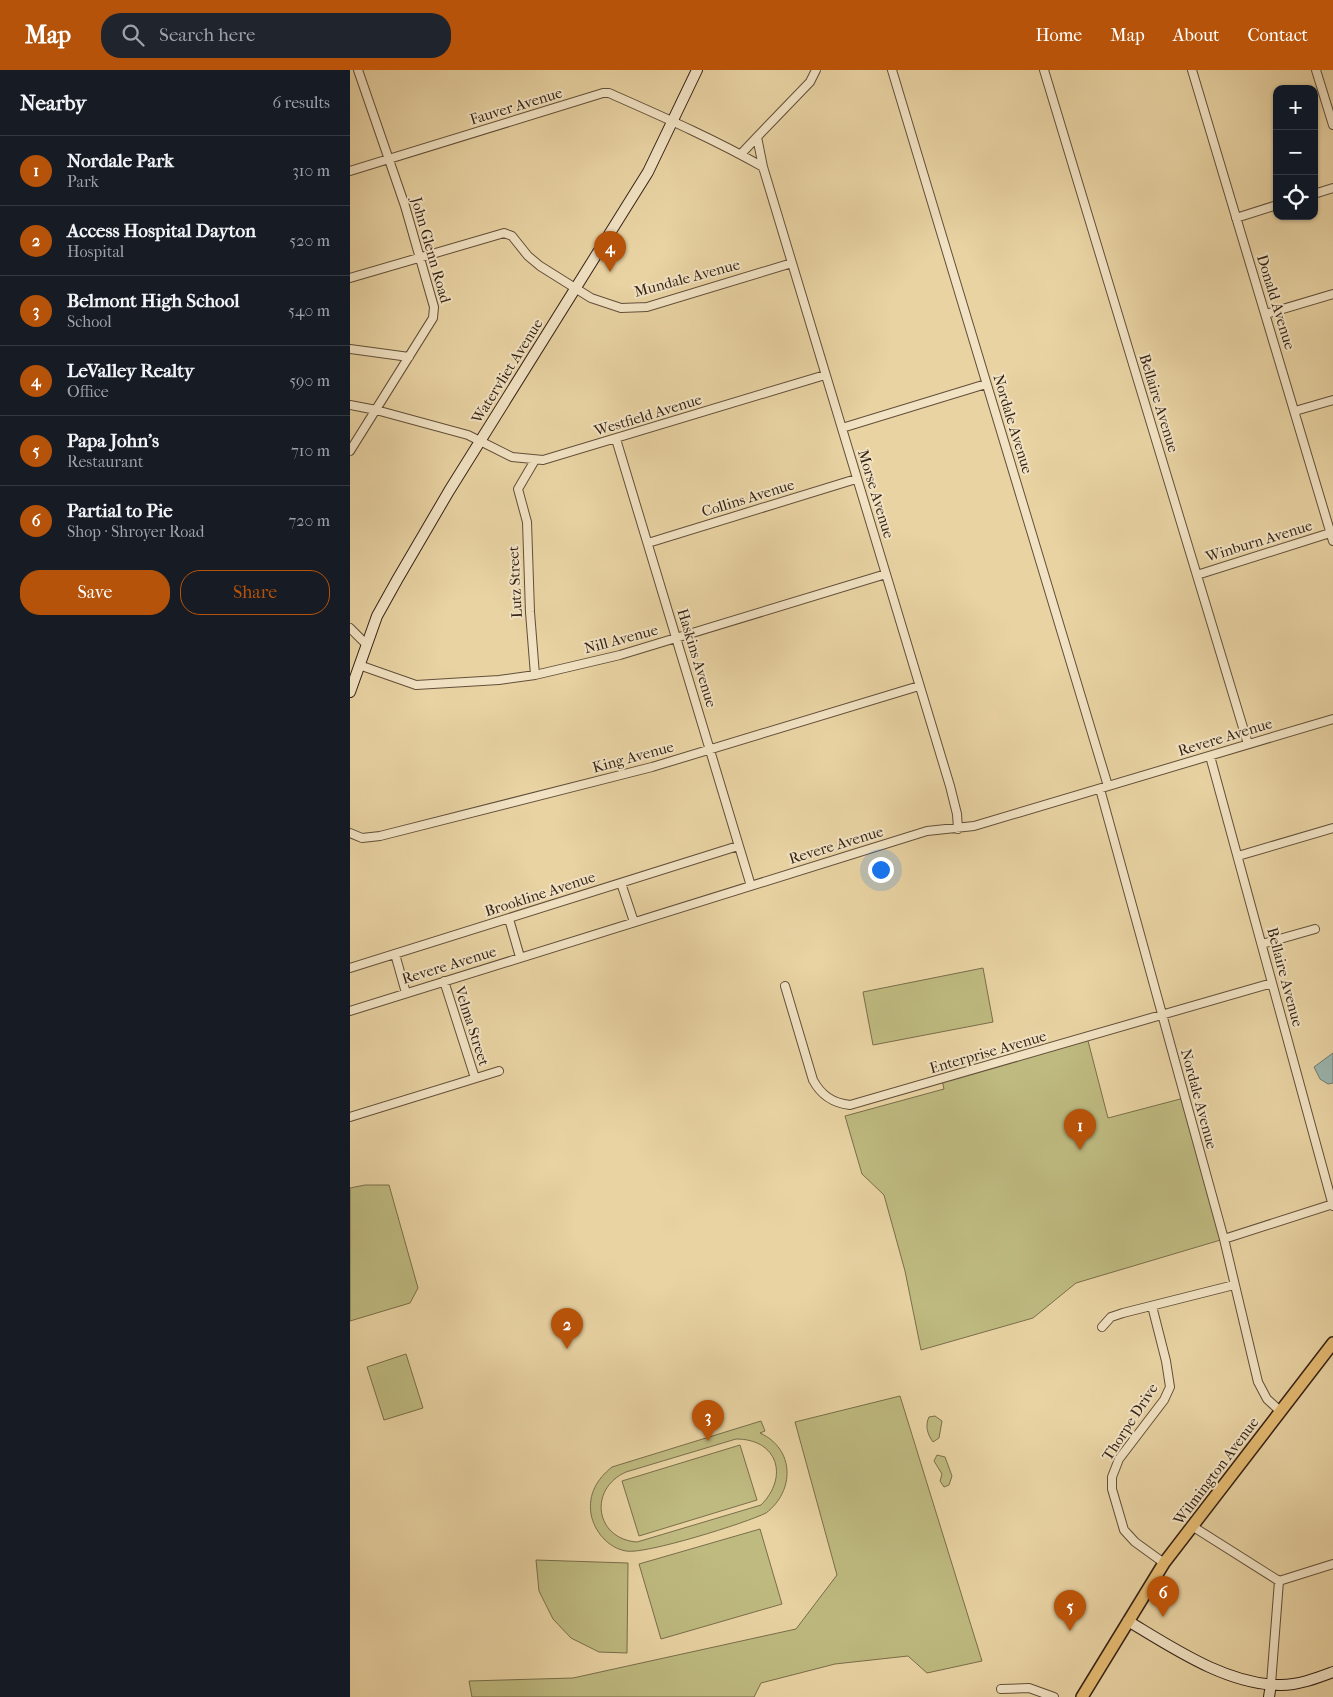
<!DOCTYPE html>
<meta charset="utf-8">
<style>
:root{--surface:#171b24;--page:#20242c;--text:#f1f3f6;--muted:#9ea1a6;--line:#363941;--accent:#b45309}
body{margin:0;font-family:"IM FELL French Canon",serif;background:var(--page);color:var(--text)}
.controls{position:absolute;right:15px;top:15px;display:grid;overflow:hidden;border-radius:10px;box-shadow:0 1px 4px #0004}
.controls button{width:45px;height:45px;display:grid;place-items:center;padding:0;border:0;border-bottom:1px solid var(--line);background:var(--surface);color:var(--text);font:25px sans-serif}
.you{position:absolute;left:530px;top:799px;width:18px;height:18px;margin:-12px;border:4px solid #fff;border-radius:50%;background:#1a73e8;box-shadow:0 0 0 8px #1a73e833}
.badge{display:grid;place-items:center;width:32px;height:32px;border-radius:50%;background:var(--accent);color:#fff;font-size:16px;font-weight:700}
.pin{position:absolute;translate:-50% -41px;filter:drop-shadow(0 1px 2px #0008)}
.pin::after{content:'';position:absolute;top:26px;width:18px;height:15px;background:inherit;clip-path:polygon(0 0,100% 0,50% 100%)}
.list{margin:0;padding:0;list-style:none}
h2{display:flex;justify-content:space-between;align-items:center;height:65px;margin:0;padding:0 20px;font-size:21px}
h2 small{font-size:16px;font-weight:400;color:var(--muted)}
.list li{display:grid;grid-template-columns:32px 1fr auto;gap:15px;align-items:center;box-sizing:border-box;height:70px;padding:0 20px;border-top:1px solid var(--line)}
.list b{display:block;font-size:19px;white-space:nowrap}
.list p{margin:0;font-size:16px;white-space:nowrap;color:var(--muted)}
.list em{font-size:16px;font-style:normal;color:var(--muted)}
.actions{display:flex;gap:10px;padding:15px 20px}
.actions a{flex:1;padding:11px 0;border:1px solid var(--accent);border-radius:20px;text-align:center;font-size:18px;color:var(--accent)}
.actions .main{background:var(--accent);color:#fff}
.icon{flex:none;width:28px;height:28px;fill:none;stroke:currentColor;stroke-width:2;stroke-linecap:round;stroke-linejoin:round}
.map{position:relative;flex:none;width:983px;height:1627px;overflow:hidden}
header{display:flex;align-items:center;gap:30px;box-sizing:border-box;height:70px;padding:0 25px;background:var(--accent);color:#fff}
header strong{font-size:24px}
nav{display:flex;gap:28px;margin-inline-start:auto;font-size:18px}
.search{width:350px;height:45px;background:var(--page);display:flex;align-items:center;gap:12px;box-sizing:border-box;padding:0 18px;border-radius:20px;color:var(--muted);font-size:19px}
main{display:flex}
aside{flex:1;background:var(--surface)}
.map>svg:first-child{display:block}
</style>
<header>
<strong>Map</strong>
<div class="search"><svg class="icon" aria-label="search" viewBox="0 0 24 24"><circle cx="10" cy="10" r="6"/><path d="M15 15l6 6"/></svg>Search here</div>
<nav><a>Home</a><a>Map</a><a>About</a><a>Contact</a></nav>
</header>
<main>
<aside>
<h2>Nearby<small>6 results</small></h2>
<ul class="list">
<li><span class="badge">1</span><div><b>Nordale Park</b><p>Park</p></div><em>310 m</em></li>
<li><span class="badge">2</span><div><b>Access Hospital Dayton</b><p>Hospital</p></div><em>520 m</em></li>
<li><span class="badge">3</span><div><b>Belmont High School</b><p>School</p></div><em>540 m</em></li>
<li><span class="badge">4</span><div><b>LeValley Realty</b><p>Office</p></div><em>590 m</em></li>
<li><span class="badge">5</span><div><b>Papa John's</b><p>Restaurant</p></div><em>710 m</em></li>
<li><span class="badge">6</span><div><b>Partial to Pie</b><p>Shop · Shroyer Road</p></div><em>720 m</em></li>
</ul>
<div class="actions"><a class="main">Save</a><a>Share</a></div>
</aside>
<div class="map">
<svg width="983" height="1627" viewBox="0 0 983 1627">
<rect width="100%" height="100%" fill="#e9d3a3"/>
<filter id="stains"><feTurbulence type="fractalNoise" baseFrequency=".004" numOctaves="4"/><feColorMatrix values="0 0 0 0 .2 0 0 0 0 .09 0 0 0 0 .02 0 0 0 .5 -.17"/></filter>
<radialGradient id="worn" r=".72"><stop offset=".6" stop-color="#630" stop-opacity="0"/><stop offset="1" stop-color="#630" stop-opacity=".3"/></radialGradient>
<path fill="#beba80" stroke="#7a6e4b" fill-rule="evenodd" d="M 633,898 L 643,952 L 523,975 L 513,922 Z
M 737,967 L 758,1048 L 834,1028 L 874,1169 L 726,1213 L 683,1248 L 571,1280 L 555,1201 L 534,1125 L 512,1104 L 495,1046 L 594,1019 L 592,1010 Z
M 15,1115 L 39,1115 L 68,1218 L 60,1233 L 0,1251 L 0,1118 Z
M 56,1284 L 73,1338 L 34,1350 L 17,1297 Z
M 550,1326 L 632,1591 L 577,1603 L 558,1586 L 485,1594 L 411,1613 L 404,1627 L 122,1627 L 119,1611 L 223,1608 L 446,1559 L 487,1505 L 445,1352 Z
M 585,1346 L 592,1351 L 589,1368 L 583,1372 C 577,1364 575,1355 579,1347 Z
M 411,1351 L 415,1361 L 410,1363 C 445,1379 445,1421 416,1443 C 396,1453 294,1485 276,1481 C 258,1478 244,1461 241,1444 C 238,1424 247,1409 262,1397 ZM 386,1369 C 428,1369 439,1407 411,1435 L 287,1472 C 245,1469 238,1419 276,1402 Z
M 390,1375 L 407,1430 L 289,1466 L 272,1411 Z
M 587,1385 L 595,1387 L 602,1406 L 599,1415 L 594,1417 L 590,1411 L 592,1404 L 584,1391 Z
M 410,1459 L 432,1534 L 311,1569 L 289,1494 Z
M 186,1490 L 278,1493 L 277,1583 L 249,1582 L 221,1568 L 203,1549 L 189,1521 Z"/>
<path fill="#9ab6af" stroke="#727b72" d="M 983,983 L 983,1013 L 978,1014 L 970,1009 L 964,997 Z"/>
<g fill="none" stroke-linecap="round" stroke-linejoin="round">
<defs>
<path id="street" d="M 466,0 L 460,12 L 407,67 L 413,97 L 600,716 L 607,744 L 608,759
M 542,0 L 758,716
M 694,0 L 898,674
M 842,0 L 983,471
M 966,0 L 983,55
M 391,84 L 407,67
M 0,101 L 253,23 L 259,23 C 311,46 364,69 413,97
M 964,124 L 983,118
M 886,148 L 927,135
M 0,208 L 154,163 L 162,166 L 178,186 L 190,196 L 241,228 L 271,238 L 297,237 L 442,193
M 916,244 L 983,224
M 0,279 L 59,287
M 0,335 L 26,340 L 118,365 L 162,387 L 193,390 L 475,305
M 945,341 L 983,330
M 492,358 L 636,314
M 266,369 L 401,816
M 0,381 L 83,248 L 84,237 L 55,136 L 8,0
M 185,390 L 168,419 L 177,452 L 180,542 L 185,605
M 298,473 L 506,409
M 847,505 L 980,463
M 0,558 L 16,574
M 9,595 L 66,615 L 149,610 L 185,605 L 270,585 L 536,504
M 860,686 L 983,1136
M 750,719 L 874,1169 L 908,1312 L 917,1329 L 930,1341
M 0,763 L 12,768 L 30,766 L 302,697 L 569,616
M 888,786 L 983,758
M 271,813 L 284,852
M 159,849 L 170,887
M 912,874 L 965,859
M 45,884 L 56,923
M 0,898 L 388,776
M 94,911 L 125,1008
M 435,916 L 463,1010 C 471,1025 482,1033 500,1035 L 922,913
M 0,941 L 577,761 L 624,756 L 983,649
M 0,1047 L 149,1001
M 874,1169 L 983,1134
M 802,1236 L 816,1291 L 820,1317 L 814,1330 L 769,1389 L 762,1407 L 762,1419 L 774,1460 L 785,1472 L 814,1493
M 752,1257 L 761,1247 L 773,1243 L 884,1215
M 842,1456 L 929,1511 L 983,1494
M 921,1614 L 929,1511
M 651,1619 L 679,1618 L 704,1627"/>
<path id="secondary" d="M 0,622 L 27,546 L 47,510 L 99,421 L 298,102 L 347,0
M 778,1551 C 823,1578 877,1615 931,1615 C 949,1615 967,1608 983,1602
M 919,1627 L 921,1614"/>
<path id="primary" d="M 732,1627 L 814,1493 L 983,1273"/>
</defs>
<use href="#street" stroke="#624f39" stroke-width="10"/>
<use href="#secondary" stroke="#352316" stroke-width="12"/>
<use href="#primary" stroke="#352316" stroke-width="14"/>
<use href="#street" stroke="#f1e2c3" stroke-width="8"/>
<use href="#secondary" stroke="#f1e2c3" stroke-width="10"/>
<use href="#primary" stroke="#e4ba72" stroke-width="11"/>
</g>
<g text-anchor="middle" stroke-width="4" stroke-linejoin="round" paint-order="stroke">
<g font-size="15" fill="#352316" stroke="#f1e2c3">
<text transform="translate(166 36) rotate(-17)" y="5">Fauver Avenue</text>
<text transform="translate(81 180) rotate(74)" y="5">John Glenn Road</text>
<text transform="translate(337 208) rotate(-15)" y="5">Mundale Avenue</text>
<text transform="translate(926 232) rotate(73)" y="5">Donald Avenue</text>
<text transform="translate(157 301) rotate(-58)" y="5">Watervliet Avenue</text>
<text transform="translate(809 333) rotate(73)" y="5">Bellaire Avenue</text>
<text transform="translate(298 345) rotate(-17)" y="5">Westfield Avenue</text>
<text transform="translate(663 354) rotate(73)" y="5">Nordale Avenue</text>
<text transform="translate(526 424) rotate(73)" y="5">Morse Avenue</text>
<text transform="translate(398 428) rotate(-17)" y="5">Collins Avenue</text>
<text transform="translate(909 471) rotate(-17)" y="5">Winburn Avenue</text>
<text transform="translate(165 512) rotate(-93)" y="5">Lutz Street</text>
<text transform="translate(271 569) rotate(-15)" y="5">Nill Avenue</text>
<text transform="translate(347 588) rotate(73)" y="5">Haskins Avenue</text>
<text transform="translate(875 667) rotate(-17)" y="5">Revere Avenue</text>
<text transform="translate(283 687) rotate(-15)" y="5">King Avenue</text>
<text transform="translate(486 775) rotate(-17)" y="5">Revere Avenue</text>
<text transform="translate(190 824) rotate(-18)" y="5">Brookline Avenue</text>
<text transform="translate(99 895) rotate(-17)" y="5">Revere Avenue</text>
<text transform="translate(935 907) rotate(75)" y="5">Bellaire Avenue</text>
<text transform="translate(122 956) rotate(72)" y="5">Velma Street</text>
<text transform="translate(638 982) rotate(-16)" y="5">Enterprise Avenue</text>
<text transform="translate(849 1029) rotate(75)" y="5">Nordale Avenue</text>
<text transform="translate(780 1352) rotate(-57)" y="5">Thorpe Drive</text>
<text transform="translate(866 1401) rotate(-53)" y="5">Wilmington Avenue</text>
</g>
</g>
<rect width="100%" height="100%" filter="url(#stains)"/>
<rect width="100%" height="100%" fill="url(#worn)"/>
</svg>
<div class="controls">
<button>+</button>
<button>−</button>
<button><svg class="icon" aria-label="locate" viewBox="0 0 24 24"><circle cx="12" cy="12" r="6"/><path d="M12 2v4M12 18v4M2 12h4M18 12h4"/></svg></button>
</div>
<div class="you"></div>
<div class="pin badge" style="left:730px;top:1080px">1</div>
<div class="pin badge" style="left:217px;top:1279px">2</div>
<div class="pin badge" style="left:358px;top:1371px">3</div>
<div class="pin badge" style="left:260px;top:202px">4</div>
<div class="pin badge" style="left:720px;top:1561px">5</div>
<div class="pin badge" style="left:813px;top:1547px">6</div>
</div>
</main>
